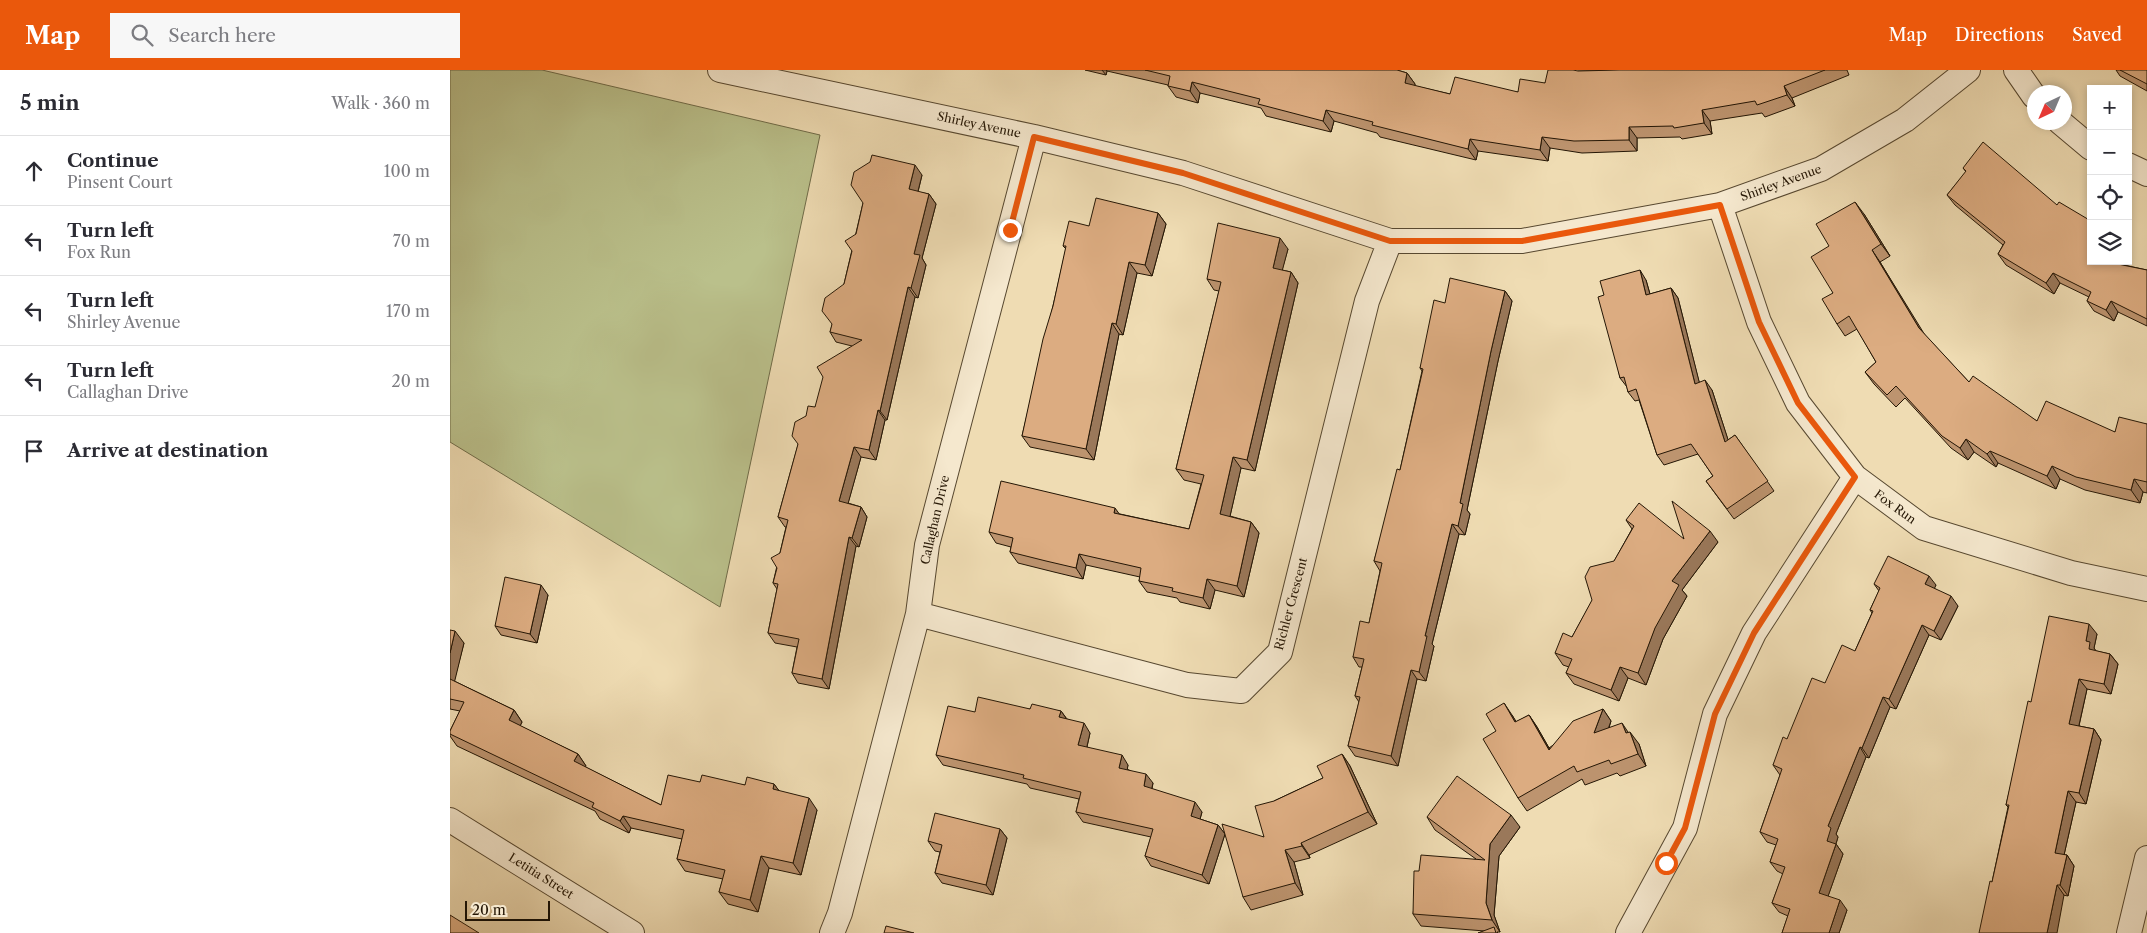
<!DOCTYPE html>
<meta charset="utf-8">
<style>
:root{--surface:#fff;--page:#f7f7f7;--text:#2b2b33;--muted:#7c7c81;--line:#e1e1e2;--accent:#ea580c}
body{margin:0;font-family:"Libre Caslon Text",serif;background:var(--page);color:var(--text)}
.controls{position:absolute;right:15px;top:15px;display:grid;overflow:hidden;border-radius:0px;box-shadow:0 2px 8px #0003}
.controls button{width:45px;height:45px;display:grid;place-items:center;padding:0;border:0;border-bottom:1px solid var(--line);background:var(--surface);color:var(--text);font:25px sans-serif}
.compass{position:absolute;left:1577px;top:15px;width:45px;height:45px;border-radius:50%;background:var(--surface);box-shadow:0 2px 8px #0003;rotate:224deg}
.scale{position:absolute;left:15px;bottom:12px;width:85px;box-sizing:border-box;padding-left:5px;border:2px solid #241605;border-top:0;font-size:14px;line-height:18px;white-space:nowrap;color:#241605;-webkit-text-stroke:4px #f5e8ce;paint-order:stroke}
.stop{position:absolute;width:15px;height:15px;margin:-11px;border:4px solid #ea580c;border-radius:50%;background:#fff}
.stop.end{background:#ea580c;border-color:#fff;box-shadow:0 1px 5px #0008}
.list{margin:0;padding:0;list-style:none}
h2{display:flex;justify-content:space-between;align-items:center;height:65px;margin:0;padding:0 20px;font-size:21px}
h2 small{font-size:16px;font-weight:400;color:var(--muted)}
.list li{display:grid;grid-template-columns:32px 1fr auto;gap:15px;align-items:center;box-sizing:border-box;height:70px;padding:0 20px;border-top:1px solid var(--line)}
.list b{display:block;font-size:19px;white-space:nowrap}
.list p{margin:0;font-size:16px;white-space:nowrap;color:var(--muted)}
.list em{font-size:16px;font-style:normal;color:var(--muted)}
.icon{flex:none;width:28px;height:28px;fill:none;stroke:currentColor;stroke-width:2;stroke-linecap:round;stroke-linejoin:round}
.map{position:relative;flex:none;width:1697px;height:863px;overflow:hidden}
header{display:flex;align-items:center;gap:30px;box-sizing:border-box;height:70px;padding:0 25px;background:var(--accent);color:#fff}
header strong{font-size:24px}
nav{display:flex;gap:28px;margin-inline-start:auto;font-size:18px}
.search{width:350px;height:45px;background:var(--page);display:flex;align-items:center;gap:12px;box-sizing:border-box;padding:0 18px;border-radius:0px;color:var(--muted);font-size:19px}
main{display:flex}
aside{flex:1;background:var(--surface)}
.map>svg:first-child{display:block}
</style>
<header>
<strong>Map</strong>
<div class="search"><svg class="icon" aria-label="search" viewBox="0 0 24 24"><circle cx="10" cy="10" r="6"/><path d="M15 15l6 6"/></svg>Search here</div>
<nav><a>Map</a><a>Directions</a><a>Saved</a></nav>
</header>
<main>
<aside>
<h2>5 min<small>Walk · 360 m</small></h2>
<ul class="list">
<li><svg class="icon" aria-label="ahead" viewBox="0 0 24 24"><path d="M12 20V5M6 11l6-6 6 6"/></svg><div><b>Continue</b><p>Pinsent Court</p></div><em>100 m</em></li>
<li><svg class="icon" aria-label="left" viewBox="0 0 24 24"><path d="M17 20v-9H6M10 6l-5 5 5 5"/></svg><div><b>Turn left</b><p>Fox Run</p></div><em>70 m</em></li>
<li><svg class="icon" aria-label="left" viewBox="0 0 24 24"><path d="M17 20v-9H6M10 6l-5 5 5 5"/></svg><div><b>Turn left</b><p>Shirley Avenue</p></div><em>170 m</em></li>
<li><svg class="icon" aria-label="left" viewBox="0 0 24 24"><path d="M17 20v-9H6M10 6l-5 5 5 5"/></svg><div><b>Turn left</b><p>Callaghan Drive</p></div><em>20 m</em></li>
<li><svg class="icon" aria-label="arrive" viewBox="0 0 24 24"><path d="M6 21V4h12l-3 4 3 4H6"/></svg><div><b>Arrive at destination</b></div></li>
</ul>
</aside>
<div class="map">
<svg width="1697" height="863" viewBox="0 0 1697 863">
<rect width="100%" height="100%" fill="#efdcb3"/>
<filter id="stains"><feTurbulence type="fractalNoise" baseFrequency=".004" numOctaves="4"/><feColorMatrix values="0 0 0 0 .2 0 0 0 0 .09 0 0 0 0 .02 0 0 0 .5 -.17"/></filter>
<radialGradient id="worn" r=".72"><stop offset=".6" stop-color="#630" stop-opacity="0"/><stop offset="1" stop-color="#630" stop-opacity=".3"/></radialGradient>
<path fill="#bac08b" stroke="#6f6b48" d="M 0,0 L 92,0 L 370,65 L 270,537 L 0,372 Z"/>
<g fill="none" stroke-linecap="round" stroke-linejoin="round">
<defs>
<path id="minor" d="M 270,0 L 584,67 L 733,103 L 940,171 L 1072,171 L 1270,135 L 1371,99 L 1455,50 L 1518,0
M 1566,0 L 1584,26
M 1610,52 L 1641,78
M 1678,95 L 1697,104
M 1270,135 L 1309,252 L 1348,333 L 1405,407 L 1474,458 L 1621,503 L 1697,519
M 468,544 L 737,615 L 791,621 L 830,582 L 917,231 L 940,171
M 0,750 L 182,863
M 382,863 L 390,843 L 468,544 L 477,475 L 584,67
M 1178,863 L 1235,758 L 1265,644 L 1304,563 L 1405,407
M 1679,863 L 1697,788"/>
</defs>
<use href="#minor" stroke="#574830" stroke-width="26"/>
<use href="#minor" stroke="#f5e8ce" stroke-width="24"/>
</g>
<path fill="#bd946f" stroke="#241605" d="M 635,0 L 947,0 L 957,3 L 965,14 L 965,16 L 1000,24 L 1068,22 L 1095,13 L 1128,1 L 1169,0 L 1397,0 L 1399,5 L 1342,28 L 1345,36 L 1315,47 L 1312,43 L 1260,51 L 1262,64 L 1232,69 L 1230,67 L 1187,68 L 1187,81 L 1132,83 L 1100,78 L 1098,91 L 1028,81 L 1026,90 L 930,67 L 927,63 L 884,51 L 881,62 L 816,46 L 811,38 L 750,23 L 748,33 L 726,27 L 718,16 L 718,15 L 657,1 L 656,5 Z
M 1666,0 L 1697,0 L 1697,21 L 1670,6 Z
M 1513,98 L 1671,191 L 1669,194 L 1697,200 L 1697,256 L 1668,242 L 1664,251 L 1644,241 L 1637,231 L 1639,227 L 1610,213 L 1604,224 L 1556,195 L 1548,184 L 1553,175 L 1505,135 L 1497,125 L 1516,102 Z
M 472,105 L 468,122 L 479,124 L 486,134 L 472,188 L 476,195 L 468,228 L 465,227 L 437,350 L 435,350 L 426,390 L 411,387 L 398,433 L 411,437 L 417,447 L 409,477 L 406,476 L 379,619 L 348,613 L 342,603 L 347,577 L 325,573 L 318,563 L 327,519 L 323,513 L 336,457 L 335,457 L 328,447 L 356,346 L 365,337 L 402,276 L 386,272 L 380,262 L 394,214 L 413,133 Z
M 708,143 L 716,154 L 702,206 L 687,203 L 673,265 L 669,264 L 644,390 L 580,377 L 572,366 L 603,236 L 616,179 L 613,176 L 639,156 Z
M 1414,144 L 1440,186 L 1430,192 L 1472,262 L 1519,312 L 1587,351 L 1665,362 L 1697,354 L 1697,423 L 1693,422 L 1690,433 L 1635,420 L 1610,409 L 1606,419 L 1548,393 L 1546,397 L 1524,382 L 1518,390 L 1501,378 L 1455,328 L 1446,337 L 1424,314 L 1415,302 L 1426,292 L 1407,259 L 1395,266 L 1387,254 L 1383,223 L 1379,176 Z
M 838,179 L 832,200 L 841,202 L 848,213 L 805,401 L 791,398 L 780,446 L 801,452 L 809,463 L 794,527 L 765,520 L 760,539 L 730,532 L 727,528 L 697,522 L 689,511 L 690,507 L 636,495 L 633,509 L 604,502 L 568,493 L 560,482 L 561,477 L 546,473 L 539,462 L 670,444 L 739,459 L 751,414 L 734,410 L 726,399 L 769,221 L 764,220 L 757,209 Z
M 1196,210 L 1200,224 L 1221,218 L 1228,228 L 1249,312 L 1262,320 L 1278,370 L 1285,365 L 1324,421 L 1284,449 L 1256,411 L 1263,406 L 1248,384 L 1214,395 L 1207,385 L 1189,330 L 1185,331 L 1178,322 L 1177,317 L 1170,308 L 1154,225 Z
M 1055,221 L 1062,231 L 1048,291 L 1017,440 L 1020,444 L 1015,465 L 1009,464 L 982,574 L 984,576 L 976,611 L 967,609 L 948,696 L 905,686 L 898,676 L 909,632 L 905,626 L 912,597 L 909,597 L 903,587 L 919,553 L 930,501 L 924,491 L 950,400 L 972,301 L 970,298 L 995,233 Z
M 1176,450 L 1234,469 L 1268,472 L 1232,520 L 1237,526 L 1213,569 L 1196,615 L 1178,608 L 1169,631 L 1124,614 L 1116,603 L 1119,597 L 1113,595 L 1105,583 L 1122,567 L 1182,459 Z
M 1424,514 L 1486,515 L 1484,518 L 1508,536 L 1491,570 L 1479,565 L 1446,639 L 1440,637 L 1419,688 L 1416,687 L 1386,764 L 1388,767 L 1386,774 L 1393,784 L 1378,826 L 1397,840 L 1389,863 L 1332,863 L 1338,846 L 1329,842 L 1322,833 L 1333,804 L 1327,801 L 1320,792 L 1326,775 L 1317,772 L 1310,762 L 1330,705 L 1323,695 L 1337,669 L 1375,613 L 1405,581 L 1422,543 L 1420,540 L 1429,521 Z
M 98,525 L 87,573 L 51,565 L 45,556 Z
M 0,560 L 14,573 L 4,611 L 64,640 L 72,652 L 70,656 L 128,684 L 136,696 L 135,697 L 211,735 L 250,712 L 295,715 L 324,714 L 329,721 L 367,740 L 351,805 L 319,798 L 308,842 L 278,834 L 269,822 L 273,809 L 235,801 L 227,789 L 232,769 L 181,758 L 179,763 L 150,749 L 145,741 L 7,676 L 0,666 L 0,661 L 10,641 L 0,639 Z
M 1647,564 L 1644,578 L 1646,581 L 1660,584 L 1668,594 L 1661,624 L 1637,619 L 1629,656 L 1644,659 L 1651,670 L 1636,734 L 1626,732 L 1614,785 L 1617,785 L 1624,796 L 1618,826 L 1542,812 L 1558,737 L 1556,735 L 1581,632 Z
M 580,639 L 611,641 L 617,649 L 640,663 L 637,677 L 678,695 L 677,699 L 703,713 L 702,719 L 752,742 L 750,749 L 768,755 L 775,764 L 759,814 L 701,796 L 695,786 L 701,767 L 633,752 L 626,742 L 629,729 L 580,718 L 577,714 L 493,695 L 486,685 L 525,642 Z
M 1153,639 L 1161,651 L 1159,658 L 1178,662 L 1189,674 L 1196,696 L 1170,706 L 1167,703 L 1135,715 L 1132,709 L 1077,741 L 1068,728 L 1046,661 L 1062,645 L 1066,652 L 1079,645 L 1087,657 L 1099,678 Z
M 892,684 L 900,696 L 927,754 L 859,785 L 860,788 L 844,792 L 853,825 L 801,840 L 793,827 L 814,767 L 824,731 L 873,708 Z
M 977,747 L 1070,757 L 1049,786 L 1044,845 L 1050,862 L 1047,862 L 1048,863 L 1028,863 L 1035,861 L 971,856 L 963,844 L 969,801 L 1026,789 L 985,760 Z
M 550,759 L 557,768 L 543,825 L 492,813 L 485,803 L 490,782 L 485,781 L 478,771 Z"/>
<path fill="#9a785a" stroke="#241605" d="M 652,0 L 656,0 L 657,1 L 656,5 Z
M 957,3 L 965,14 L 963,24 L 955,13 Z
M 742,12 L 750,23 L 748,33 L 740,21 Z
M 1334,16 L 1342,28 L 1345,36 L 1337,25 Z
M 876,40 L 884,51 L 881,62 L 873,51 Z
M 1252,40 L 1260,51 L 1262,64 L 1254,53 Z
M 1179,57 L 1187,68 L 1187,81 L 1179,70 Z
M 1092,67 L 1100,78 L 1098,91 L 1090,80 Z
M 1020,69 L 1028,81 L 1026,90 L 1018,79 Z
M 465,95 L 472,105 L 466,129 L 459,119 Z
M 479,124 L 486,134 L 472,188 L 476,195 L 468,228 L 461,218 L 464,184 Z
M 1405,132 L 1414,144 L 1440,186 L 1431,174 Z
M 708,143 L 716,154 L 702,206 L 695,195 Z
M 830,168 L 838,179 L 830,209 L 823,198 Z
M 1422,180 L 1430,192 L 1478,270 L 1469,258 Z
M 1658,191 L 1671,191 L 1665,203 L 1658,192 Z
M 679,192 L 687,203 L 673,265 L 666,254 Z
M 1190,200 L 1196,210 L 1203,235 L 1196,225 Z
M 841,202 L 848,213 L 805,401 L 797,390 Z
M 1603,203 L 1610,213 L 1604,224 L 1596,213 Z
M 458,217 L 465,227 L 437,350 L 430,341 Z
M 1221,218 L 1228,228 L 1252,323 L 1245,314 Z
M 1055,221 L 1062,231 L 1048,291 L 1017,440 L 1020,444 L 1015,465 L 1008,456 L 1010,433 L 1041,281 Z
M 1661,231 L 1668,242 L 1664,251 L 1656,240 Z
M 662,253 L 669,264 L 644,390 L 636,379 Z
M 1255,310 L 1262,320 L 1282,382 L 1275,372 Z
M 428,340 L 435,350 L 426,390 L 419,380 Z
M 1516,369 L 1524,382 L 1518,390 L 1510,378 Z
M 404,377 L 411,387 L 396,441 L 389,431 Z
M 1540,381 L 1548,393 L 1546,397 L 1537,384 Z
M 783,387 L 791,398 L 778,455 L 770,444 Z
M 1602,396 L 1610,409 L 1606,419 L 1597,406 Z
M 1684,409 L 1693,422 L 1690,433 L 1681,420 Z
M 411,437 L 417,447 L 409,477 L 402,468 Z
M 665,438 L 673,449 L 664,443 Z
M 801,452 L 809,463 L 794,527 L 787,516 Z
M 1002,454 L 1009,464 L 982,574 L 984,576 L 976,611 L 969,602 L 975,566 Z
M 1260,461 L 1268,472 L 1232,520 L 1237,526 L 1213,569 L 1196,615 L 1188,603 L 1222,511 Z
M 399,467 L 406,476 L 379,619 L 372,609 Z
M 629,484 L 636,495 L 633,509 L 626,498 Z
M 1479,506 L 1486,515 L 1482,524 L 1475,514 Z
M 757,509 L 765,520 L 760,539 L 753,528 Z
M 91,515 L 98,525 L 87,573 L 80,564 Z
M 1501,526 L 1508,536 L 1491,570 L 1484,561 Z
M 1639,554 L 1647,564 L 1644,578 L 1647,583 L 1639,579 L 1636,571 Z
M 1472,555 L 1479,565 L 1446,639 L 1439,629 Z
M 5,561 L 14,573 L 3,618 L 0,615 L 0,583 Z
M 1660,584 L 1668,594 L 1661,624 L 1654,614 Z
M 1170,597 L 1178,608 L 1169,631 L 1161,620 Z
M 961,600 L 967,609 L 948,696 L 941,686 Z
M 1629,609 L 1637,619 L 1627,664 L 1619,654 Z
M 1433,627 L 1440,637 L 1419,688 L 1412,678 Z
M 1054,633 L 1062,645 L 1074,664 L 1065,652 Z
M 1153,639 L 1161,651 L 1152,676 L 1144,663 Z
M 64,640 L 72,652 L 67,662 L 59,650 Z
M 611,641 L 618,651 L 609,647 Z
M 1079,645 L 1087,657 L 1107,692 L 1099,680 Z
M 634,653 L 640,663 L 635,685 L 628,675 Z
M 1172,653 L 1180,665 L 1176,663 Z
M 1644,659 L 1651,670 L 1636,734 L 1629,723 Z
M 1180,662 L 1189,674 L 1196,696 L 1188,684 Z
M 1410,677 L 1416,687 L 1386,764 L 1388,767 L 1384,780 L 1377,771 L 1378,756 Z
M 128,684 L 136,696 L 132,703 L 124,691 Z
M 892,684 L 900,696 L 927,754 L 918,742 Z
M 672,685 L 678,695 L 676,707 L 669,698 Z
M 696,704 L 703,713 L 700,726 L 694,716 Z
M 324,714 L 333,726 L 323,719 Z
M 1618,721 L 1626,732 L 1612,794 L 1605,783 Z
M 359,728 L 367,740 L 351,805 L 343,793 Z
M 745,732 L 752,742 L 748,756 L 741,746 Z
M 1061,745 L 1070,757 L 1049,786 L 1044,845 L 1050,862 L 1042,850 L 1036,833 L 1040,774 Z
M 173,746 L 181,758 L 179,763 L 170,751 Z
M 768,755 L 775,764 L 759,814 L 752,805 Z
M 550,759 L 557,768 L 543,825 L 536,815 Z
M 851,773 L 859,785 L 860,788 L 852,776 Z
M 1386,774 L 1393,784 L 1376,832 L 1369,823 Z
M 835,780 L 844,792 L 853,825 L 845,813 Z
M 1617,785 L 1624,796 L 1618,826 L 1610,815 Z
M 311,786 L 319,798 L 308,842 L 300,830 Z
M 1607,815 L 1614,825 L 1607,863 L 1597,863 Z
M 1390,830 L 1397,840 L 1389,863 L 1379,863 Z"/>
<path fill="#dcac81" stroke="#241605" d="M 695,0 L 947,0 L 957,3 L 955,13 L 1000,24 L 1005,7 L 1068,22 L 1070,9 L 1095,13 L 1098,0 L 1123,0 L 1128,1 L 1169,0 L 1375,0 L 1334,16 L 1337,25 L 1307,35 L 1305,31 L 1252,40 L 1254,53 L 1224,58 L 1223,56 L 1179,57 L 1179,70 L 1124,71 L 1092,67 L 1090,80 L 1020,69 L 1018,79 L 922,55 L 923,52 L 876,40 L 873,51 L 808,34 L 810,29 L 742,12 L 740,21 L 718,16 L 720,6 Z
M 1670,0 L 1697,0 L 1697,14 Z
M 1533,72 L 1607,135 L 1609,132 L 1641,151 L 1641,191 L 1658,191 L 1658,192 L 1697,200 L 1697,249 L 1661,231 L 1656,240 L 1637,231 L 1641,222 L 1603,203 L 1596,213 L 1548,184 L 1555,172 L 1497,125 L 1516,101 L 1513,98 Z
M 422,85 L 465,95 L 459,119 L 479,124 L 464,184 L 470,185 L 461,218 L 458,217 L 430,341 L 428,340 L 419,380 L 404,377 L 389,431 L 411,437 L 402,468 L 399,467 L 372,609 L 342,603 L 349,569 L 318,563 L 328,514 L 323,513 L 327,498 L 321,488 L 330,483 L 338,450 L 328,447 L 348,374 L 342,366 L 345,352 L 356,346 L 358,336 L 365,337 L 373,307 L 367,297 L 412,270 L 380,262 L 382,254 L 372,241 L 375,228 L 394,214 L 402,181 L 395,171 L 406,164 L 413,133 L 401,115 L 404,102 L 420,92 Z
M 646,128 L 708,143 L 695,195 L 679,192 L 666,254 L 662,253 L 636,379 L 572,366 L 593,269 L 603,236 L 616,176 L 613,176 L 619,151 L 639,156 Z
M 1405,132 L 1431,174 L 1422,180 L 1469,258 L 1519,312 L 1523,306 L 1587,351 L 1596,331 L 1665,362 L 1669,347 L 1697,354 L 1697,412 L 1684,409 L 1681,420 L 1626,407 L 1602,396 L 1597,406 L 1540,381 L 1537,384 L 1516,369 L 1510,378 L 1492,366 L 1446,316 L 1437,325 L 1415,302 L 1426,292 L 1399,246 L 1387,254 L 1372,229 L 1383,223 L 1361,187 L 1379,176 L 1366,154 Z
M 768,153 L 830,168 L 823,198 L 841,202 L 797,390 L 783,387 L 770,444 L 801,452 L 787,516 L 757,509 L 753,528 L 722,521 L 723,518 L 689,511 L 691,498 L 629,484 L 626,498 L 596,491 L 560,482 L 563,468 L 539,462 L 551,411 L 665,438 L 664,443 L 739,459 L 754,405 L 726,399 L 771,212 L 757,209 Z
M 1190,200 L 1196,225 L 1221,218 L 1245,314 L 1255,310 L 1275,372 L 1285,365 L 1318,411 L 1277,439 L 1256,411 L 1263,406 L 1241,374 L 1207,385 L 1186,319 L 1178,322 L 1174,307 L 1170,308 L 1148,227 L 1154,225 L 1150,211 Z
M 1000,208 L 1055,221 L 1041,281 L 1010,433 L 1013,434 L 1008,456 L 1002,454 L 975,566 L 977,566 L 969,602 L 961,600 L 941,686 L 898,676 L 910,627 L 905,626 L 914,589 L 903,587 L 910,551 L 919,553 L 932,493 L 924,491 L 947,399 L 950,400 L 973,299 L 970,298 L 984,230 L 995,233 Z
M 1222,431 L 1260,461 L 1222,511 L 1229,515 L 1205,558 L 1188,603 L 1170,597 L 1161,620 L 1116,603 L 1122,589 L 1105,583 L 1113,563 L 1122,567 L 1142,530 L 1135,507 L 1140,497 L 1164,491 L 1184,456 L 1176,450 L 1189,433 L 1234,469 Z
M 1438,486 L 1479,506 L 1475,514 L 1501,526 L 1484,561 L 1472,555 L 1439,629 L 1433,627 L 1412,678 L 1410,677 L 1378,756 L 1381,758 L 1377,771 L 1386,774 L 1369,823 L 1390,830 L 1379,863 L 1332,863 L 1340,839 L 1322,833 L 1335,797 L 1320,792 L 1328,769 L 1310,762 L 1332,699 L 1323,695 L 1333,667 L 1337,669 L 1362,608 L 1375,613 L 1392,575 L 1405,581 L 1423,541 L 1420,540 L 1430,518 L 1424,514 Z
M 55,507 L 91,515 L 80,564 L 45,556 Z
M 1599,546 L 1639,554 L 1636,571 L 1640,572 L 1639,579 L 1660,584 L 1654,614 L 1629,609 L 1619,654 L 1644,659 L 1629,723 L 1618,721 L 1605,783 L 1617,785 L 1610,815 L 1607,815 L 1597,863 L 1529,863 L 1540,811 L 1542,812 L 1559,735 L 1556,735 L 1578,631 L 1581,632 Z
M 0,560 L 5,561 L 0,583 Z
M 0,609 L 64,640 L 59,650 L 128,684 L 124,691 L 211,735 L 218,705 L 250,712 L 252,705 L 295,715 L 297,707 L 324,714 L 323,719 L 359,728 L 343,793 L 311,786 L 300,830 L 269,822 L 275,800 L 227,789 L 234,760 L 173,746 L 170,751 L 142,737 L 144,733 L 0,664 L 0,661 L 14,632 L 0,629 Z
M 528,627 L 580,639 L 582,634 L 611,641 L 609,647 L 634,653 L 628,675 L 672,685 L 669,698 L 696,704 L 694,716 L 745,732 L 741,746 L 768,755 L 752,805 L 695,786 L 703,759 L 626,742 L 631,722 L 573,708 L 574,705 L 486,685 L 498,636 L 525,642 Z
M 1054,633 L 1065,652 L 1079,645 L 1099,680 L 1123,651 L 1153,639 L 1144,663 L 1172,653 L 1176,663 L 1180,662 L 1188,684 L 1161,694 L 1159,690 L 1127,702 L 1124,696 L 1068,728 L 1033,669 L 1046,661 L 1036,644 Z
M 892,684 L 918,742 L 851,773 L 852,776 L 835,780 L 845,813 L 793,827 L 772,754 L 814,767 L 805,736 L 824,731 L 873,708 L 867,696 Z
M 1007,706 L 1061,745 L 1040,774 L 1036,833 L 1042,850 L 963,844 L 964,801 L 969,801 L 971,785 L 1035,790 L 977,747 Z
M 485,743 L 550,759 L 536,815 L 485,803 L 492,775 L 478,771 Z
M 0,845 L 29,863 L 0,863 Z
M 436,856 L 464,863 L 434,863 Z
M 1044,857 L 1046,863 L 1028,863 Z"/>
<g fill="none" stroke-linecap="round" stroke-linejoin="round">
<path stroke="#ea580c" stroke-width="6" d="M 560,160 L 584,67 L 733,103 L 940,171 L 1072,171 L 1270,135 L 1309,252 L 1348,333 L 1405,407 L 1304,563 L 1265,644 L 1235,758 L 1216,793"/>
</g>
<g text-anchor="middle" stroke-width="4" stroke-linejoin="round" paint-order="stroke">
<g font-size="12" fill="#241605" stroke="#f5e8ce">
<text transform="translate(529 55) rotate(12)" y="4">Shirley Avenue</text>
<text transform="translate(1331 113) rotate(-20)" y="4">Shirley Avenue</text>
<text transform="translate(1445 437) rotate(36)" y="4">Fox Run</text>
<text transform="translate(485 450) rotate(-77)" y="4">Callaghan Drive</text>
<text transform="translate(841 534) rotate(-75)" y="4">Richler Crescent</text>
<text transform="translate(91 806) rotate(32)" y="4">Letitia Street</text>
</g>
</g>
<rect width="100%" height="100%" filter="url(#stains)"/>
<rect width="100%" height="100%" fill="url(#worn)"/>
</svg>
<div class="controls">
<button>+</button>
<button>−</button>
<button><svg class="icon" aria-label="locate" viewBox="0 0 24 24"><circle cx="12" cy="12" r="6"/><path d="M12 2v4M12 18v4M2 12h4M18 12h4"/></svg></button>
<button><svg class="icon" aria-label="layers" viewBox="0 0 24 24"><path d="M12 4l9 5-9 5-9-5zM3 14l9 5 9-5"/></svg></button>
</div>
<svg class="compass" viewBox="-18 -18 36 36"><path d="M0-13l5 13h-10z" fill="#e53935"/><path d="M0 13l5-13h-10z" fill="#7c7c81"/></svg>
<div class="scale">20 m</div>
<div class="stop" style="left:1216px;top:793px"></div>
<div class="stop end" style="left:560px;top:160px"></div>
</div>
</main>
